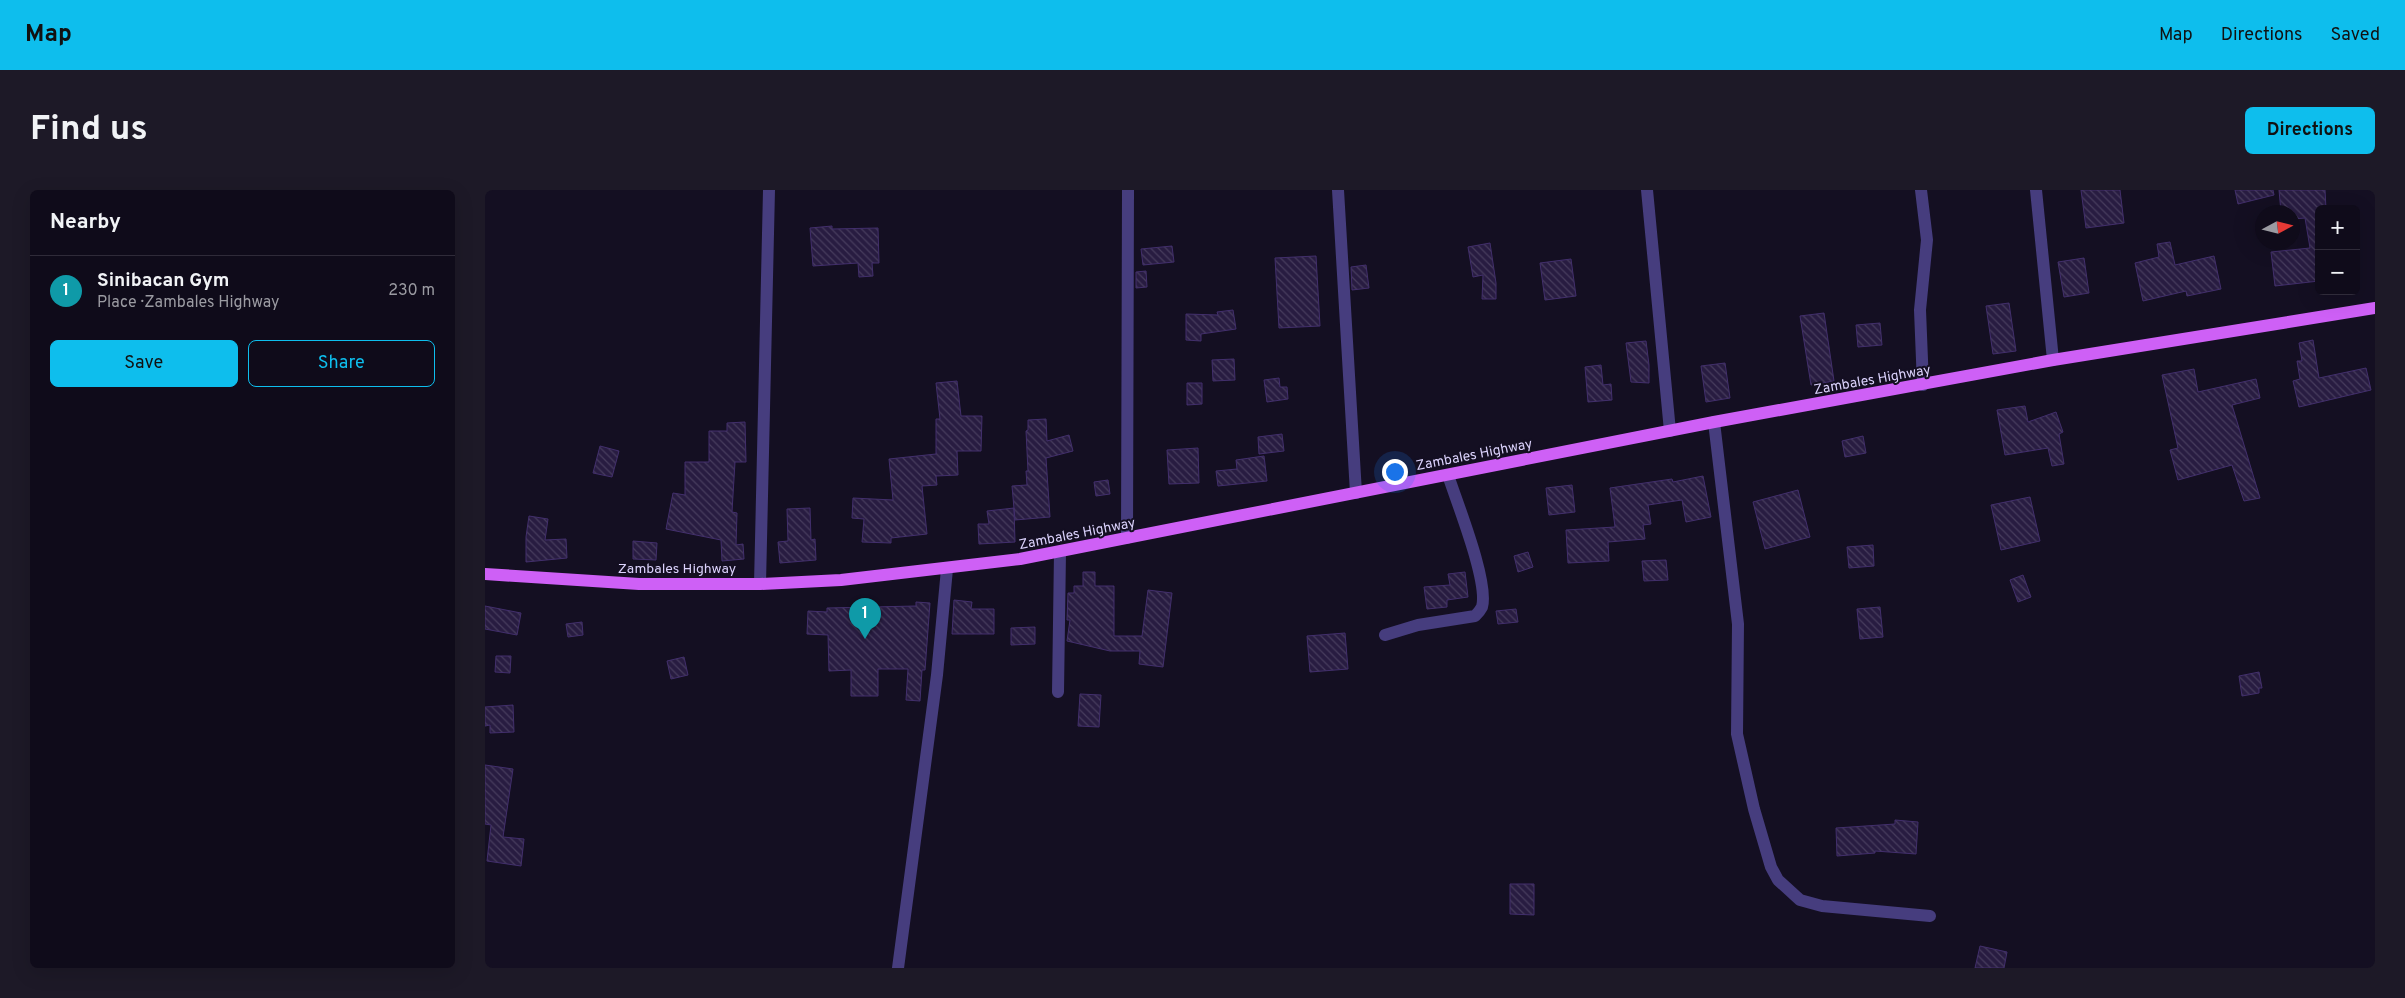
<!DOCTYPE html>
<meta charset="utf-8">
<style>
:root{--surface:#0f0b1a;--page:#1d1927;--text:#f1f3f6;--muted:#9b9ba2;--line:#2f2b39;--accent:#0ebeed}
body{margin:0;font-family:Overpass,sans-serif;background:var(--page);color:var(--text)}
.controls{position:absolute;right:15px;top:15px;display:grid;overflow:hidden;border-radius:8px;box-shadow:0 5px 20px #0002}
.controls button{width:45px;height:45px;display:grid;place-items:center;padding:0;border:0;border-bottom:1px solid var(--line);background:var(--surface);color:var(--text);font:25px sans-serif}
.compass{position:absolute;left:1770px;top:15px;width:45px;height:45px;border-radius:50%;background:var(--surface);box-shadow:0 5px 20px #0002;rotate:83deg}
.you{position:absolute;left:909px;top:281px;width:18px;height:18px;margin:-12px;border:4px solid #fff;border-radius:50%;background:#1a73e8;box-shadow:0 0 0 8px #1a73e833}
.badge{display:grid;place-items:center;width:32px;height:32px;border-radius:50%;background:var(--accent);color:#fff;font-size:16px;font-weight:700}
.pin{position:absolute;translate:-50% -41px;filter:drop-shadow(0 1px 2px #0008)}
.pin::after{content:'';position:absolute;top:26px;width:18px;height:15px;background:inherit;clip-path:polygon(0 0,100% 0,50% 100%)}
.list{margin:0;padding:0;list-style:none}
h2{display:flex;justify-content:space-between;align-items:center;height:65px;margin:0;padding:0 20px;font-size:21px}
h2 small{font-size:16px;font-weight:400;color:var(--muted)}
.list li{display:grid;grid-template-columns:32px 1fr auto;gap:15px;align-items:center;box-sizing:border-box;height:70px;padding:0 20px;border-top:1px solid var(--line)}
.list b{display:block;font-size:19px;white-space:nowrap}
.list p{margin:0;font-size:16px;white-space:nowrap;color:var(--muted)}
.list em{font-size:16px;font-style:normal;color:var(--muted)}
.actions{display:flex;gap:10px;padding:15px 20px}
.actions a{flex:1;padding:11px 0;border:1px solid var(--accent);border-radius:8px;text-align:center;font-size:18px;color:var(--accent)}
.actions .main{background:var(--accent);color:#111}
.map{position:relative;flex:none;width:1890px;height:778px;overflow:hidden;border-radius:8px}
header{display:flex;align-items:center;gap:30px;box-sizing:border-box;height:70px;padding:0 25px;background:var(--accent);color:#111}
header strong{font-size:24px}
nav{display:flex;gap:28px;margin-inline-start:auto;font-size:18px}
.intro{display:flex;align-items:center;justify-content:space-between;box-sizing:border-box;height:120px;padding:0 30px}
h1{margin:0;font-size:35px}
.button{padding:12px 22px;border-radius:8px;background:var(--accent);color:#111;font-size:18px;font-weight:700}
main{display:flex;gap:30px;padding:0 30px}
aside{flex:1;background:var(--surface);border-radius:8px;box-shadow:0 5px 20px #0002}
.map>svg:first-child{display:block}
</style>
<header>
<strong>Map</strong>
<nav><a>Map</a><a>Directions</a><a>Saved</a></nav>
</header>
<div class="intro"><h1>Find us</h1><a class="button">Directions</a></div>
<main>
<aside>
<h2>Nearby<small></small></h2>
<ul class="list">
<li><span class="badge" style="background:#0f9aa8">1</span><div><b>Sinibacan Gym</b><p>Place · Zambales Highway</p></div><em>230 m</em></li>
</ul>
<div class="actions"><a class="main">Save</a><a>Share</a></div>
</aside>
<div class="map">
<svg width="1890" height="778" viewBox="0 0 1890 778">
<defs>
<pattern id="building-back-hatch" width="6" height="6" patternUnits="userSpaceOnUse" patternTransform="scale(1.25)"><rect width="6" height="6" fill="#281c41"/><path d="M-1 5l2 2M0 0l6 6M5-1l2 2" fill="none" stroke="#473c5d"/></pattern>
</defs>
<rect width="100%" height="100%" fill="#140f22"/>
<path fill="url(#building-back-hatch)" stroke="#422f6c" d="M 1596,0 L 1635,0 L 1639,33 L 1601,38 Z
M 1750,0 L 1788,0 L 1789,5 L 1753,14 Z
M 1794,0 L 1840,0 L 1841,19 L 1834,19 L 1834,91 L 1790,96 L 1786,62 L 1825,58 L 1820,28 L 1808,29 L 1808,22 L 1796,22 Z
M 347,36 L 347,39 L 393,38 L 394,73 L 387,73 L 388,86 L 374,87 L 373,73 L 328,76 L 325,38 Z
M 1685,52 L 1690,75 L 1729,66 L 1736,99 L 1702,106 L 1701,101 L 1658,111 L 1650,73 L 1674,67 L 1672,54 Z
M 1005,53 L 1011,93 L 1011,109 L 997,109 L 998,85 L 988,87 L 983,57 Z
M 687,56 L 689,72 L 658,75 L 656,59 Z
M 831,66 L 835,136 L 794,138 L 790,68 Z
M 1599,68 L 1604,103 L 1579,107 L 1573,72 Z
M 1086,69 L 1091,106 L 1060,110 L 1055,73 Z
M 881,75 L 884,98 L 867,100 L 866,77 Z
M 661,81 L 662,97 L 651,98 L 651,82 Z
M 1524,113 L 1531,161 L 1508,164 L 1501,116 Z
M 748,120 L 751,139 L 716,144 L 716,151 L 701,150 L 701,124 L 733,125 L 732,122 Z
M 1339,123 L 1349,191 L 1326,195 L 1315,126 Z
M 1395,133 L 1397,155 L 1373,157 L 1371,135 Z
M 1828,150 L 1834,188 L 1881,178 L 1886,200 L 1814,217 L 1808,191 L 1815,189 L 1812,171 L 1817,171 L 1814,153 Z
M 1161,151 L 1164,175 L 1164,193 L 1146,192 L 1141,153 Z
M 749,169 L 750,190 L 728,191 L 727,170 Z
M 1240,173 L 1245,208 L 1221,212 L 1216,176 Z
M 1116,175 L 1118,195 L 1126,194 L 1127,210 L 1103,212 L 1100,177 Z
M 1709,179 L 1713,202 L 1771,189 L 1775,208 L 1747,215 L 1775,308 L 1759,311 L 1747,275 L 1693,290 L 1685,260 L 1693,258 L 1677,185 Z
M 794,188 L 795,197 L 802,197 L 803,209 L 782,212 L 779,190 Z
M 472,191 L 476,226 L 497,226 L 496,261 L 472,261 L 473,285 L 451,286 L 452,295 L 437,296 L 442,344 L 406,348 L 406,353 L 377,352 L 379,329 L 367,328 L 368,308 L 408,310 L 404,269 L 451,264 L 451,229 L 455,229 L 451,193 Z
M 702,193 L 717,193 L 717,214 L 702,215 Z
M 1540,216 L 1543,232 L 1571,222 L 1578,242 L 1574,244 L 1579,274 L 1567,276 L 1563,258 L 1520,265 L 1512,220 Z
M 561,229 L 562,251 L 584,245 L 588,261 L 561,268 L 565,327 L 530,330 L 527,296 L 542,295 L 541,281 L 543,281 L 541,241 L 543,240 L 543,230 Z
M 260,232 L 261,272 L 250,272 L 247,322 L 252,323 L 251,355 L 258,354 L 259,369 L 237,371 L 236,350 L 181,339 L 188,303 L 200,305 L 200,272 L 224,272 L 224,241 L 242,241 L 242,233 Z
M 797,244 L 799,261 L 774,264 L 773,247 Z
M 1378,246 L 1381,263 L 1360,267 L 1357,251 Z
M 115,256 L 134,261 L 127,287 L 108,283 Z
M 713,258 L 714,293 L 684,294 L 682,260 Z
M 779,266 L 782,291 L 733,296 L 731,281 L 752,279 L 751,270 Z
M 1218,286 L 1226,327 L 1201,332 L 1197,310 L 1163,315 L 1166,334 L 1158,335 L 1160,349 L 1123,352 L 1124,371 L 1083,373 L 1081,340 L 1130,337 L 1125,298 L 1187,289 L 1188,292 Z
M 623,290 L 625,304 L 611,306 L 609,292 Z
M 1087,295 L 1090,322 L 1064,325 L 1061,298 Z
M 1313,300 L 1325,347 L 1280,359 L 1268,312 Z
M 1545,307 L 1555,351 L 1516,360 L 1506,315 Z
M 325,318 L 326,350 L 330,349 L 331,370 L 295,373 L 293,352 L 303,351 L 302,319 Z
M 529,318 L 530,352 L 494,354 L 493,334 L 504,334 L 502,321 Z
M 44,326 L 63,329 L 60,350 L 81,349 L 82,368 L 41,372 L 41,347 Z
M 148,351 L 172,353 L 171,370 L 148,369 Z
M 1388,355 L 1389,376 L 1364,378 L 1362,357 Z
M 1043,362 L 1048,377 L 1033,382 L 1029,366 Z
M 1181,370 L 1183,390 L 1159,391 L 1157,371 Z
M 598,382 L 610,382 L 610,396 L 629,396 L 629,446 L 657,446 L 663,400 L 687,403 L 678,477 L 654,474 L 655,461 L 625,461 L 582,451 L 585,430 L 582,430 L 583,403 L 589,403 L 589,396 L 598,396 Z
M 980,382 L 983,407 L 962,410 L 962,417 L 942,419 L 939,397 L 965,395 L 963,384 Z
M 1538,385 L 1546,407 L 1533,412 L 1525,390 Z
M 469,410 L 487,412 L 486,419 L 509,419 L 509,444 L 467,444 Z
M 431,412 L 445,413 L 440,480 L 437,480 L 435,511 L 421,510 L 423,479 L 393,479 L 393,506 L 366,506 L 366,480 L 344,481 L 343,445 L 322,444 L 323,421 L 342,422 L 342,418 L 431,416 Z
M 0,416 L 36,423 L 32,445 L 0,439 Z
M 1395,417 L 1398,447 L 1375,449 L 1372,419 Z
M 1031,419 L 1033,432 L 1013,434 L 1011,421 Z
M 97,432 L 98,445 L 83,447 L 81,434 Z
M 550,437 L 550,454 L 526,455 L 526,438 Z
M 860,443 L 863,479 L 825,482 L 822,446 Z
M 11,466 L 26,466 L 25,483 L 10,482 Z
M 199,467 L 203,485 L 186,489 L 182,471 Z
M 1774,482 L 1777,498 L 1774,498 L 1774,503 L 1757,506 L 1754,486 Z
M 595,504 L 616,505 L 614,537 L 593,536 Z
M 28,515 L 29,542 L 5,543 L 5,535 L 0,536 L 0,517 Z
M 0,575 L 28,579 L 18,647 L 39,649 L 36,676 L 2,671 L 6,635 L 0,634 Z
M 1410,630 L 1433,632 L 1431,664 L 1390,661 L 1390,663 L 1352,666 L 1351,638 L 1410,634 Z
M 1025,694 L 1049,694 L 1049,725 L 1025,724 Z
M 1495,756 L 1522,762 L 1519,778 L 1490,778 Z"/>
<g fill="none" stroke-linecap="round" stroke-linejoin="round">
<path stroke="#463d7e" stroke-width="12" d="M 853,0 L 871,303
M 1162,0 L 1185,241
M 1436,0 L 1442,50 L 1435,120 L 1438,195
M 1551,0 L 1568,170
M 1229,232 L 1253,434 L 1252,544 L 1269,619 L 1286,677 L 1293,690 L 1315,710 L 1337,716 L 1445,726
M 642,348 L 643,0
M 275,394 L 284,0
M 900,445 L 933,435 L 990,426 C 993,423 995,421 997,417 C 1004,392 972,313 963,285
M 573,502 L 575,362
M 413,778 L 452,485 L 462,379"/>
<path stroke="#ce60f6" stroke-width="12" d="M 0,384 L 154,394 L 275,394 L 356,390 L 535,369 L 1229,232 L 1568,170 L 1890,118"/>
</g>
<g text-anchor="middle" stroke-width="4" stroke-linejoin="round" paint-order="stroke">
<g font-size="14" fill="#dbd2fc" stroke="#140f22">
<text transform="translate(1387 189) rotate(-10)" y="5">Zambales Highway</text>
<text transform="translate(989 264) rotate(-11)" y="5">Zambales Highway</text>
<text transform="translate(592 343) rotate(-11)" y="5">Zambales Highway</text>
<text x="192" y="383">Zambales Highway</text>
</g>
</g>
</svg>
<div class="controls">
<button>+</button>
<button>−</button>
</div>
<svg class="compass" viewBox="-18 -18 36 36"><path d="M0-13l5 13h-10z" fill="#e53935"/><path d="M0 13l5-13h-10z" fill="#9b9ba2"/></svg>
<div class="you"></div>
<div class="pin badge" style="left:380px;top:449px;background:#0f9aa8">1</div>
</div>
</main>
